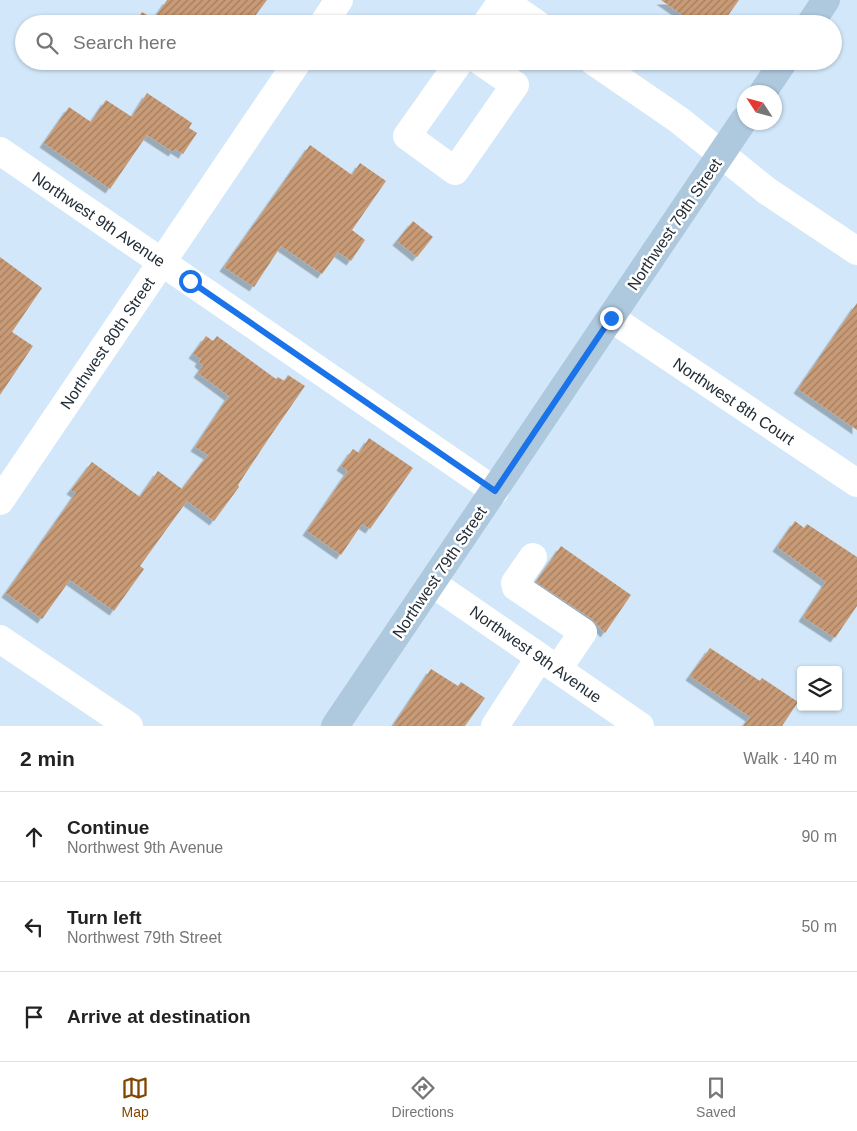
<!DOCTYPE html>
<meta charset="utf-8">
<style>
:root{--surface:#fff;--page:#f2f2f2;--text:#222;--muted:#767676;--line:#e0e0e0;--accent:#824600}
body{margin:0;font-family:Helvetica,sans-serif;background:var(--page);color:var(--text)}
.controls{position:absolute;right:15px;bottom:15px;display:grid;overflow:hidden;border-radius:5px;box-shadow:0 1px 4px #0004}
.controls button{width:45px;height:45px;display:grid;place-items:center;padding:0;border:0;border-bottom:1px solid var(--line);background:var(--surface);color:var(--text);font:25px sans-serif}
.compass{position:absolute;left:737px;top:85px;width:45px;height:45px;border-radius:50%;background:var(--surface);box-shadow:0 1px 4px #0004;rotate:306deg}
.stop{position:absolute;width:15px;height:15px;margin:-11px;border:4px solid #1a73e8;border-radius:50%;background:#fff}
.stop.end{background:#1a73e8;border-color:#fff;box-shadow:0 1px 5px #0008}
.list{margin:0;padding:0;list-style:none}
h2{display:flex;justify-content:space-between;align-items:center;height:65px;margin:0;padding:0 20px;font-size:21px}
h2 small{font-size:16px;font-weight:400;color:var(--muted)}
.list li{display:grid;grid-template-columns:32px 1fr auto;gap:15px;align-items:center;box-sizing:border-box;height:90px;padding:0 20px;border-top:1px solid var(--line)}
.list b{display:block;font-size:19px;white-space:nowrap}
.list p{margin:0;font-size:16px;white-space:nowrap;color:var(--muted)}
.list em{font-size:16px;font-style:normal;color:var(--muted)}
.icon{flex:none;width:28px;height:28px;fill:none;stroke:currentColor;stroke-width:2;stroke-linecap:round;stroke-linejoin:round}
.map{position:relative;flex:none;width:857px;height:726px;overflow:hidden}
.search{position:absolute;background:var(--surface);box-shadow:0 1px 4px #0004;left:15px;right:15px;top:15px;height:55px;display:flex;align-items:center;gap:12px;box-sizing:border-box;padding:0 18px;border-radius:28px;color:var(--muted);font-size:19px}
.sheet{height:335px;background:var(--surface)}
nav{display:flex;justify-content:space-around;align-items:center;box-sizing:border-box;height:70px;border-top:1px solid var(--line);background:var(--surface);font-size:14px;color:var(--muted)}
nav a{display:grid;justify-items:center;gap:2px}
nav .on{color:var(--accent)}
.map>svg:first-child{display:block}
</style>
<div class="map">
<svg width="857" height="726" viewBox="0 0 857 726">
<defs>
<pattern id="building-hatch" width="6" height="6" patternUnits="userSpaceOnUse" patternTransform="scale(1.25)"><rect width="6" height="6" fill="#c89a75"/><path d="M-1 1l2-2M0 6l6-6M5 7l2-2" fill="none" stroke="#a27e61"/></pattern>
<filter id="shadow"><feDropShadow dx="-4.5" dy="4.5" stdDeviation="0" flood-color="#0004"/></filter>
</defs>
<rect width="100%" height="100%" fill="#d2e8fa"/>
<path fill="url(#building-hatch)" filter="url(#shadow)" d="M 167,0 L 267,0 L 249,24 L 134,24 L 142,12 L 154,19 Z
M 661,0 L 739,0 L 722,24 L 695,24 Z
M 147,93 L 192,123 L 189,128 L 197,133 L 183,154 L 175,149 L 173,152 L 147,135 L 110,189 L 44,143 L 69,107 L 91,122 L 106,100 L 132,117 Z
M 310,145 L 352,175 L 360,163 L 386,181 L 352,230 L 365,240 L 351,261 L 338,252 L 322,274 L 281,246 L 254,287 L 224,267 Z
M 413,221 L 433,237 L 417,257 L 397,241 Z
M 0,257 L 42,288 L 12,332 L 33,346 L 0,395 Z
M 857,303 L 857,430 L 798,389 Z
M 206,336 L 213,341 L 217,336 L 276,379 L 278,377 L 284,381 L 288,375 L 305,386 L 269,438 L 238,485 L 239,487 L 214,521 L 187,501 L 140,566 L 144,569 L 114,611 L 70,580 L 42,619 L 6,593 L 76,493 L 71,490 L 92,462 L 140,497 L 158,471 L 182,489 L 208,455 L 195,447 L 229,396 L 198,373 L 203,366 L 199,362 L 201,359 L 193,354 Z
M 369,438 L 413,468 L 370,529 L 362,524 L 341,555 L 307,531 L 348,471 L 341,466 L 353,449 L 359,453 Z
M 795,521 L 804,528 L 807,524 L 857,557 L 857,606 L 835,638 L 803,617 L 826,582 L 777,547 Z
M 561,546 L 631,595 L 605,633 L 592,619 L 536,582 Z
M 710,648 L 760,681 L 762,678 L 798,702 L 782,726 L 743,726 L 750,717 L 690,676 Z
M 431,669 L 458,686 L 461,682 L 485,698 L 465,726 L 393,726 Z"/>
<g fill="none" stroke-linecap="round" stroke-linejoin="round">
<path stroke="#fff" stroke-width="28" d="M 502,0 L 537,24
M 323,24 L 339,0
M 486,24 L 502,1
M 460,61 L 407,136 L 455,171 L 515,85 L 480,61
M 593,61 L 679,120 L 767,191 L 857,251
M 0,151 L 495,491
M 611,318 L 857,483
M 0,501 L 298,61
M 533,557 L 515,583 L 516,587 L 583,632 L 558,669
M 432,583 L 640,726
M 0,639 L 129,726
M 495,726 L 540,657"/>
<path stroke="#aec8dd" stroke-width="28" d="M 810,24 L 826,0
M 763,92 L 784,61
M 335,726 L 744,120"/>
</g>
<g fill="none" stroke-linecap="round" stroke-linejoin="round">
<path stroke="#1a73e8" stroke-width="6" d="M 190,281 L 495,491 L 611,318"/>
</g>
<g text-anchor="middle" stroke-width="5" stroke-linejoin="round" paint-order="stroke">
<g font-size="16" fill="#232d36" stroke="#fff">
<text transform="translate(99 219) rotate(34)" y="6">Northwest 9th Avenue</text>
<text transform="translate(674 224) rotate(-56)" y="6">Northwest 79th Street</text>
<text transform="translate(107 343) rotate(-56)" y="6">Northwest 80th Street</text>
<text transform="translate(734 401) rotate(34)" y="6">Northwest 8th Court</text>
<text transform="translate(439 572) rotate(-56)" y="6">Northwest 79th Street</text>
<text transform="translate(536 654) rotate(35)" y="6">Northwest 9th Avenue</text>
</g>
</g>
</svg>
<div class="controls">
<button><svg class="icon" aria-label="layers" viewBox="0 0 24 24"><path d="M12 4l9 5-9 5-9-5zM3 14l9 5 9-5"/></svg></button>
</div>
<svg class="compass" viewBox="-18 -18 36 36"><path d="M0-13l5 13h-10z" fill="#e53935"/><path d="M0 13l5-13h-10z" fill="#767676"/></svg>
<div class="stop" style="left:190px;top:281px"></div>
<div class="stop end" style="left:611px;top:318px"></div>
<div class="search"><svg class="icon" aria-label="search" viewBox="0 0 24 24"><circle cx="10" cy="10" r="6"/><path d="M15 15l6 6"/></svg>Search here</div>
</div>
<section class="sheet">
<h2>2 min<small>Walk · 140 m</small></h2>
<ul class="list">
<li><svg class="icon" aria-label="ahead" viewBox="0 0 24 24"><path d="M12 20V5M6 11l6-6 6 6"/></svg><div><b>Continue</b><p>Northwest 9th Avenue</p></div><em>90 m</em></li>
<li><svg class="icon" aria-label="left" viewBox="0 0 24 24"><path d="M17 20v-9H6M10 6l-5 5 5 5"/></svg><div><b>Turn left</b><p>Northwest 79th Street</p></div><em>50 m</em></li>
<li><svg class="icon" aria-label="arrive" viewBox="0 0 24 24"><path d="M6 21V4h12l-3 4 3 4H6"/></svg><div><b>Arrive at destination</b></div></li>
</ul>
</section>
<nav>
<a class="on"><svg class="icon" aria-label="map" viewBox="0 0 24 24"><path d="M3 6l6-2 6 2 6-2v14l-6 2-6-2-6 2zM9 4v14M15 6v14"/></svg>Map</a>
<a><svg class="icon" aria-label="directions" viewBox="0 0 24 24"><path d="M12 3l9 9-9 9-9-9zM9 14v-3h6M13 9l2 2-2 2"/></svg>Directions</a>
<a><svg class="icon" aria-label="saved" viewBox="0 0 24 24"><path d="M7 4h10v16l-5-4-5 4z"/></svg>Saved</a>
</nav>
